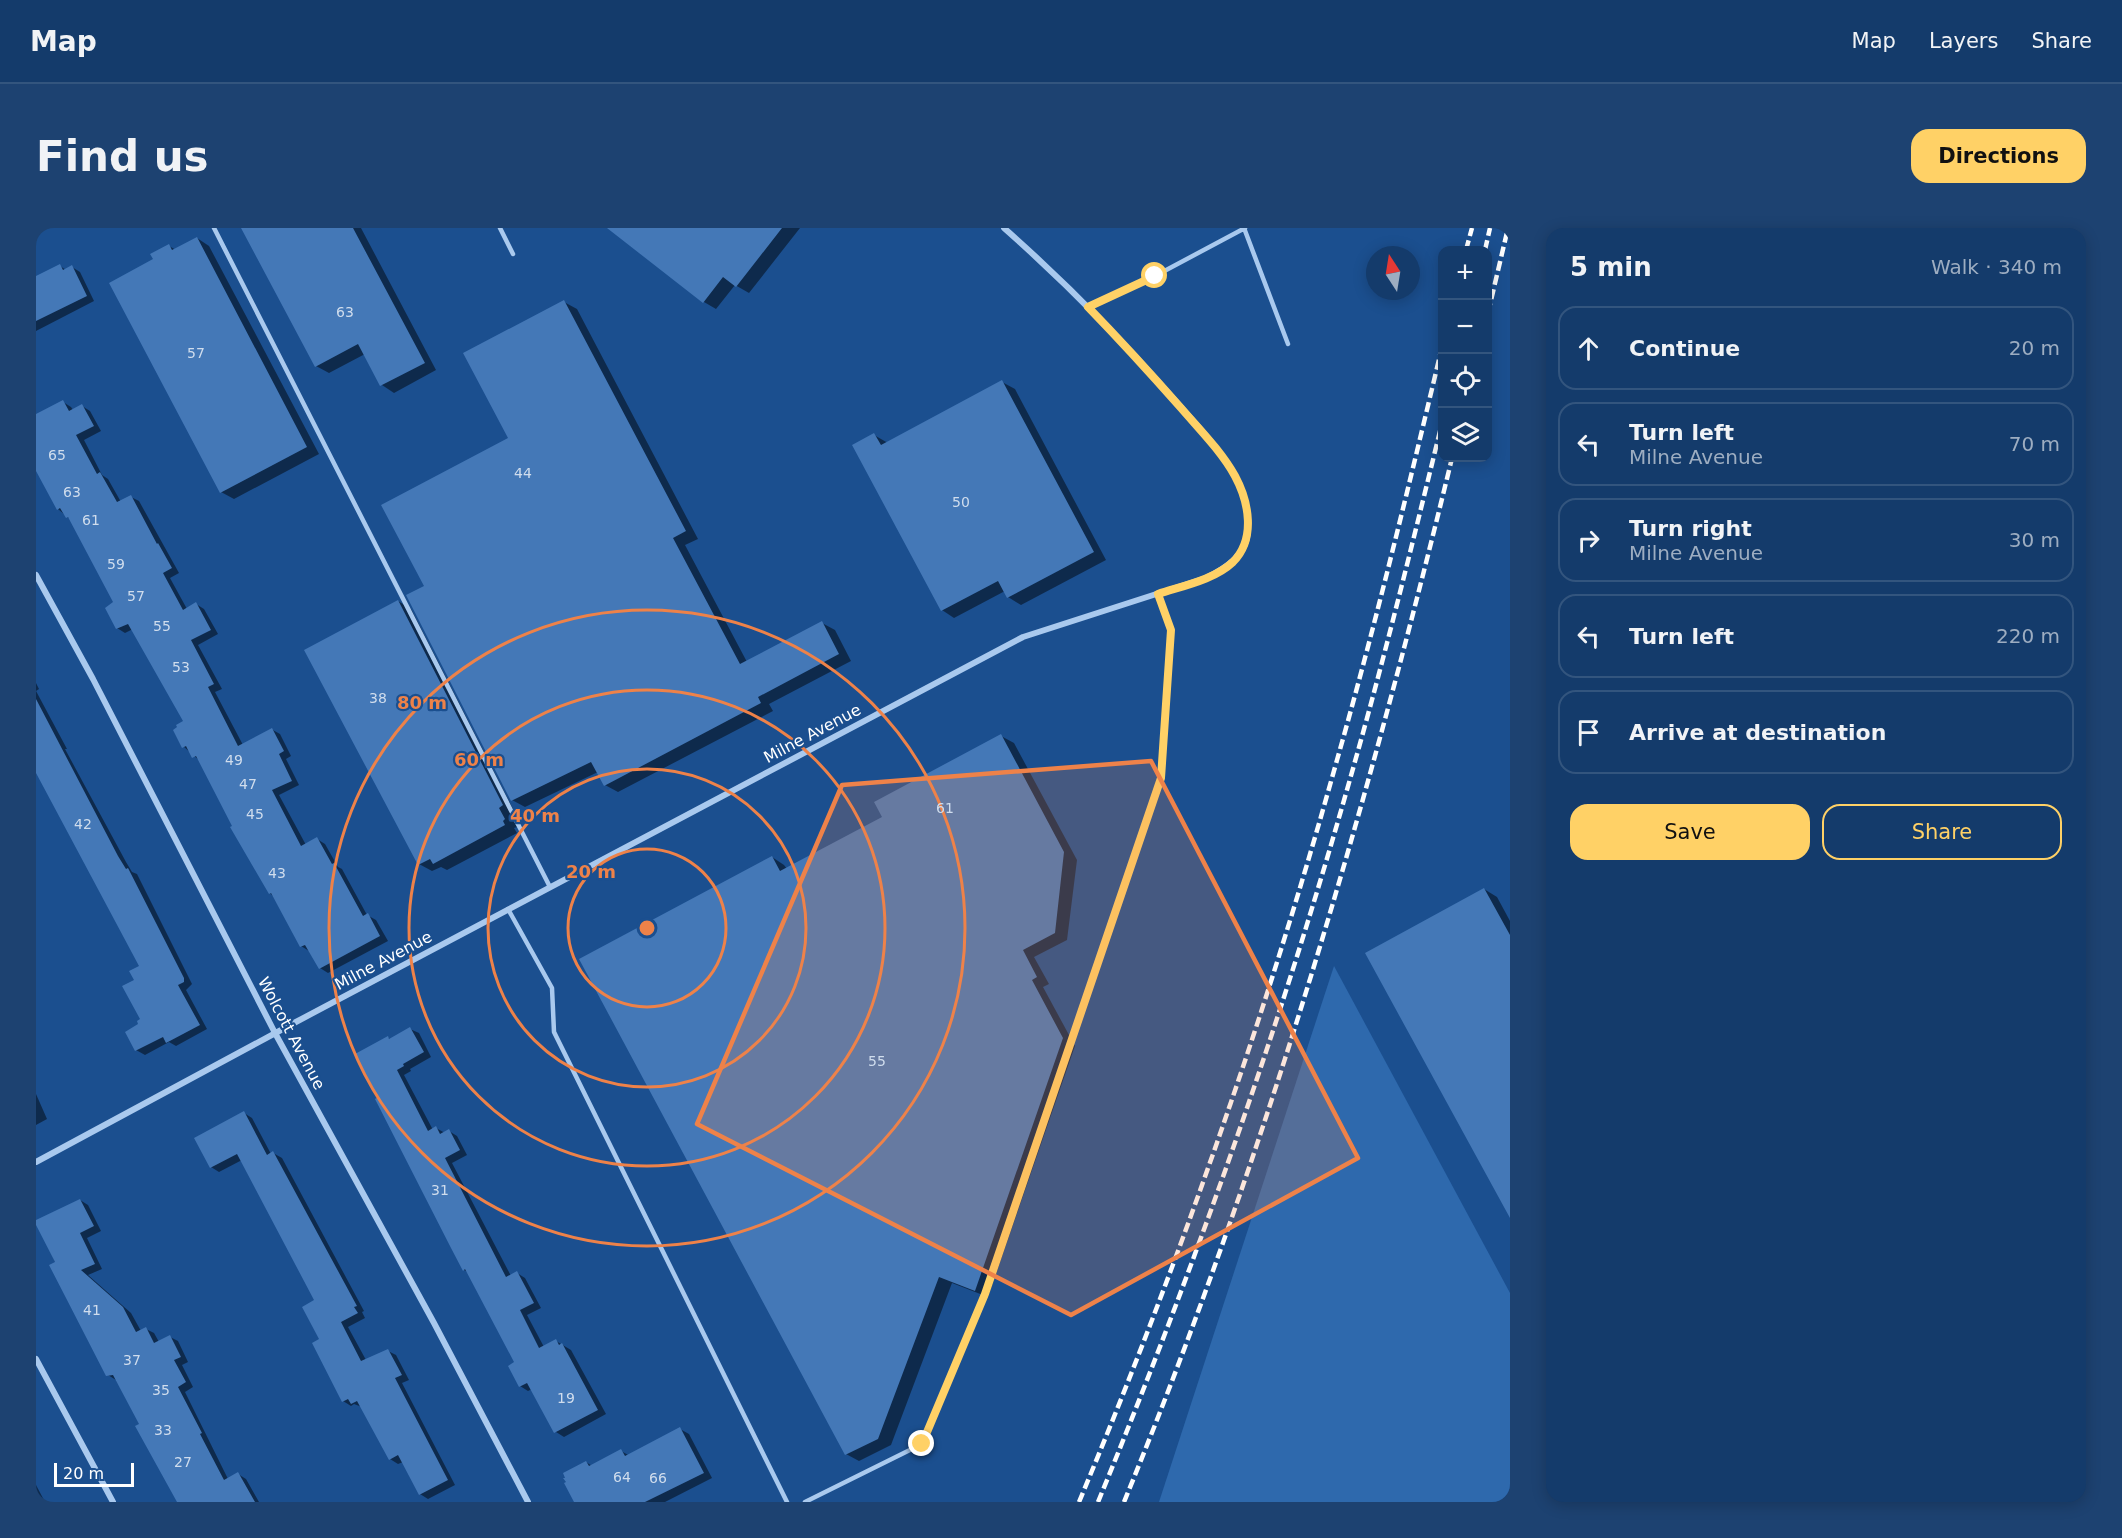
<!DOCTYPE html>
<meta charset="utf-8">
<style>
:root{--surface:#143b6b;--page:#1d4271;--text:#f1f3f6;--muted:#9dadc1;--line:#33557e;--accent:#ffd166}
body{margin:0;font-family:"DejaVu Sans",sans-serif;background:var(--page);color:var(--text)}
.controls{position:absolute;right:18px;top:18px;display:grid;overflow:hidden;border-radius:12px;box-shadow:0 3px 15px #0003}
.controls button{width:54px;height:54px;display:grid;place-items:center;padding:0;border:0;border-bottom:2px solid var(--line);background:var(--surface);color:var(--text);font:30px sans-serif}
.compass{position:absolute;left:1330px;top:18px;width:54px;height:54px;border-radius:50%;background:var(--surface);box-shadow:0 3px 15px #0003;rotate:348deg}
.scale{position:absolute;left:18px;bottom:15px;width:80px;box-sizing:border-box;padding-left:6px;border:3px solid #fff;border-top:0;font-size:16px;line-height:21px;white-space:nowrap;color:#fff;-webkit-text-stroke:4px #1b4f8f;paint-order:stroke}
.stop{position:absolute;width:18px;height:18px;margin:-14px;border:4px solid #ffd166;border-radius:50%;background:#fff}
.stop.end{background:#ffd166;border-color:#fff;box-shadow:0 2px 6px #0008}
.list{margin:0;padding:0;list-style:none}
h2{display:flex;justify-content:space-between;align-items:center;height:78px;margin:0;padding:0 24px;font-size:26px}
h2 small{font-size:20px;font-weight:400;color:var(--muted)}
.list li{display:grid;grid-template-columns:39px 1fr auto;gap:18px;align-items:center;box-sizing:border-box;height:84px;margin:0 12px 12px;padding:0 12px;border:2px solid var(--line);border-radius:18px}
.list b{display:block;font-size:22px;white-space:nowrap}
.list p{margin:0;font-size:20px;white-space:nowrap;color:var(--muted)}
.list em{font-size:20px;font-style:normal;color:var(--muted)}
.actions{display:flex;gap:12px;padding:18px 24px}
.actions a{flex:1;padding:14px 0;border:2px solid var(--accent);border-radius:18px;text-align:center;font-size:21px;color:var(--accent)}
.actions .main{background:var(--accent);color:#111}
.icon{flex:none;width:33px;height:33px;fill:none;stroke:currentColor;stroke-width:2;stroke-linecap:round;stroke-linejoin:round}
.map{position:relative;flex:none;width:1474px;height:1274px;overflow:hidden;border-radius:18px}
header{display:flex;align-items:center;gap:36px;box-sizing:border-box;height:84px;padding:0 30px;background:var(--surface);border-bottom:2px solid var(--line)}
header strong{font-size:28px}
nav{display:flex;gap:33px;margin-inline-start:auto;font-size:21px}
.intro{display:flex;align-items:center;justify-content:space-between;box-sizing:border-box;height:144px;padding:0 36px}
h1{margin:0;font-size:42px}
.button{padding:15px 27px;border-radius:18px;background:var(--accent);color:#111;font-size:21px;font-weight:700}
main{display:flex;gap:36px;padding:0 36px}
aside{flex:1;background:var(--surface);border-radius:18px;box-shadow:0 3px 15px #0003}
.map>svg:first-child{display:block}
</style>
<header>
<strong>Map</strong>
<nav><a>Map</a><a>Layers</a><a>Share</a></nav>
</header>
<div class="intro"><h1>Find us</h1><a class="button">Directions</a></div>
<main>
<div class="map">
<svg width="1474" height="1274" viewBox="0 0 1474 1274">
<rect width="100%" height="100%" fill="#1b4f8f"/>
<path fill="#2e69ad" d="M 1298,738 L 1474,1065 L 1474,1274 L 1123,1274 Z"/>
<path fill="#0007" d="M 207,0 L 325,0 L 400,142 L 358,165 L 346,157 L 329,126 L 293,145 L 280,138 Z
M 573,0 L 764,0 L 713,65 L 699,57 L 680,81 L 668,74 Z
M 161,10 L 173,18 L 283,226 L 198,271 L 185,264 L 119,32 L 133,18 L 140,22 Z
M 24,38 L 30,42 L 36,39 L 44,44 L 58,73 L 0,103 L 0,50 Z
M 528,74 L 541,81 L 662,311 L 649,317 L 711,434 L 786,395 L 799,402 L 815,433 L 733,476 L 737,483 L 582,564 L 569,557 L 562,544 L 489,579 L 476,572 L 390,358 L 474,210 Z
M 966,154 L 979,161 L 1070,332 L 985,377 L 972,369 L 969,363 L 918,390 L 906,382 L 838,207 L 852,215 Z
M 27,174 L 35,179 L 37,182 L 46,178 L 54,183 L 65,203 L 48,212 L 66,247 L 72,251 L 85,274 L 95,269 L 103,273 L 143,345 L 134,350 L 151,381 L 160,376 L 168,381 L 182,406 L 162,417 L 186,461 L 179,464 L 207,517 L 235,501 L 244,506 L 255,528 L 250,531 L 263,557 L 243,567 L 270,617 L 281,611 L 289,616 L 302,639 L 306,641 L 331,687 L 340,692 L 352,713 L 292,745 L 284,740 L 273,723 L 265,718 L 237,668 L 234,665 L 164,533 L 147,518 L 144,500 L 149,494 L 97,401 L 89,405 L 81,400 L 79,375 L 34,291 L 22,281 L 0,237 L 0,188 Z
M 362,373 L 375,381 L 479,585 L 474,587 L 481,599 L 478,600 L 481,605 L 411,642 L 405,639 L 396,643 L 383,636 Z
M 0,455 L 3,461 L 0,463 L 31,521 L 29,521 L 90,634 L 96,644 L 101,646 L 156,756 L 150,762 L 171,801 L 140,818 L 133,814 L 109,827 L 100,822 L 91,804 L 104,797 L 106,792 L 100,753 L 105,739 L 0,541 Z
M 965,508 L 978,515 L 1041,632 L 1031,712 L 998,729 L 1013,756 L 1007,759 L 1039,818 L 952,1069 L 916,1055 L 855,1217 L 823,1233 L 810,1226 L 736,629 L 748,637 L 751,641 L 848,589 Z
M 1448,661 L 1461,669 L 1474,693 L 1474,987 L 1331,726 Z
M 374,801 L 383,805 L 395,829 L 374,841 L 375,843 L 368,847 L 397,902 L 400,900 L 409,905 L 413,903 L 421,908 L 431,927 L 416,935 L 475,1048 L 481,1045 L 489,1050 L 505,1080 L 491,1087 L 508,1119 L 520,1113 L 535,1122 L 570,1186 L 528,1209 L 520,1204 L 496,1161 L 492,1163 L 484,1158 L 481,1135 L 432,1044 L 428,1042 L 344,869 L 352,810 L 355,812 Z
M 0,866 L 11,891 L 0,897 Z
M 208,885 L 216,890 L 235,926 L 237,925 L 246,930 L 328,1083 L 326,1084 L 329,1090 L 312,1099 L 330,1132 L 352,1123 L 360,1127 L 373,1152 L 366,1155 L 419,1257 L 392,1271 L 384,1266 L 367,1234 L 362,1236 L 354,1231 L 326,1179 L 318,1176 L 315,1178 L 307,1173 L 285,1111 L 280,1073 L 206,932 L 183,944 L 175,939 Z
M 44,972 L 52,977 L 65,1003 L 51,1010 L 66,1041 L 52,1047 L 95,1085 L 105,1103 L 110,1101 L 118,1105 L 123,1114 L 134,1109 L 142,1113 L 152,1134 L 146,1137 L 157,1159 L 149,1164 L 192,1251 L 202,1246 L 210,1251 L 223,1274 L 143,1274 L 105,1196 L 80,1152 L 72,1147 L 0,993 Z
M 644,1201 L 653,1206 L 676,1250 L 629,1274 L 540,1274 L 532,1255 L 550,1234 L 556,1238 L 585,1223 L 594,1228 Z
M 0,1257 L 9,1274 L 0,1274 Z"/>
<path fill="#4478b7" d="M 205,0 L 317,0 L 389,135 L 344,158 L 322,116 L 279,139 Z
M 571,0 L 746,0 L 700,59 L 687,49 L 667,75 Z
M 161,9 L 271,219 L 184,265 L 73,55 L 117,31 L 114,26 L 133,16 L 136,22 Z
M 24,36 L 27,42 L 36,37 L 51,68 L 0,93 L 0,48 Z
M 528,72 L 650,303 L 637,310 L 704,436 L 786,393 L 803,426 L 722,469 L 725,475 L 568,558 L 555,534 L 475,573 L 370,367 L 388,358 L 345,277 L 472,210 L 427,125 Z
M 966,152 L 1058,324 L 971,370 L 962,353 L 905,383 L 816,217 L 838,205 L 845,217 Z
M 27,172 L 33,183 L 46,176 L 58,198 L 40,207 L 61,246 L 64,244 L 81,274 L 95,267 L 121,316 L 122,315 L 136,340 L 127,345 L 147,382 L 160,374 L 175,402 L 155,412 L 178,456 L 172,459 L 202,518 L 236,500 L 248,523 L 243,526 L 256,553 L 236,562 L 265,618 L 281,609 L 296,636 L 298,635 L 327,688 L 332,685 L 344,708 L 283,741 L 269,717 L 264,719 L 235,665 L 233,666 L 194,599 L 196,598 L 160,528 L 156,530 L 150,518 L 146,520 L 137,502 L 141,499 L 140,497 L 147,493 L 92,396 L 80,401 L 69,380 L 77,374 L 32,289 L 30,290 L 24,280 L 21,282 L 0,243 L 0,186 Z
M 362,372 L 467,577 L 463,580 L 469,591 L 467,593 L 469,597 L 397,636 L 394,631 L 382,637 L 268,422 Z
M 0,471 L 82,628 L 90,641 L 92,640 L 148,750 L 148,754 L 142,757 L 164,797 L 130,815 L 127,809 L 99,823 L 89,804 L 102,796 L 101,793 L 104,791 L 86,758 L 98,752 L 93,743 L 103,738 L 0,545 Z
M 965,506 L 1028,624 L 1019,705 L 987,722 L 1001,749 L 996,752 L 1027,810 L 939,1063 L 903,1049 L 842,1211 L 809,1227 L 543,731 L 736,628 L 744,643 L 846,589 L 838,574 Z
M 1448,660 L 1474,707 L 1474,990 L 1329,725 Z
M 374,799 L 388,824 L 367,836 L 368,838 L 361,842 L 392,903 L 400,898 L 404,906 L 413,901 L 424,922 L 409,930 L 470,1049 L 481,1043 L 498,1075 L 484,1082 L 503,1120 L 520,1111 L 523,1117 L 526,1115 L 562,1182 L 518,1205 L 491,1155 L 483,1159 L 472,1138 L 478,1134 L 429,1041 L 427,1043 L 415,1020 L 339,871 L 342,869 L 319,826 L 352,808 L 353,811 Z
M 208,883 L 231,927 L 237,923 L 321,1078 L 318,1079 L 322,1085 L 305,1094 L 325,1133 L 352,1121 L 366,1147 L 359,1150 L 412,1252 L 383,1267 L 362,1227 L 353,1232 L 321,1173 L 315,1176 L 312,1171 L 306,1174 L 276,1115 L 283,1111 L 266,1079 L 278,1072 L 201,926 L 174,940 L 158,910 Z
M 44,971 L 58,998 L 44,1005 L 59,1036 L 45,1042 L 87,1079 L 100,1104 L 110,1099 L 118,1115 L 134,1107 L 145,1129 L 138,1132 L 150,1154 L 142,1159 L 166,1205 L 164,1206 L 188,1252 L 202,1244 L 219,1274 L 141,1274 L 99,1198 L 103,1196 L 77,1147 L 70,1148 L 30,1070 L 13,1037 L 19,1034 L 0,997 L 0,992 Z
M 644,1199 L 668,1245 L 609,1274 L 538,1274 L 528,1255 L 530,1254 L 527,1250 L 529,1250 L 527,1245 L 550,1233 L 553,1238 L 585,1221 L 589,1228 Z"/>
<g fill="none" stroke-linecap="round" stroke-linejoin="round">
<path stroke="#a9c9ee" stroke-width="4.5" d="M 178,0 L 514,659
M 464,0 L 477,26
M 1208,0 L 1252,116
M 1052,79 L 1119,48 L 1209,0
M 472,681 L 516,760 L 518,804 L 751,1274
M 769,1274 L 886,1216 L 949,1066 L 1125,550 L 1135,402 L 1122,366"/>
<path stroke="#a9c9ee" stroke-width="6" d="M 0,347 L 57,451 L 239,805 L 398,1095 L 492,1274
M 0,934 L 258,795 L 987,409 L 1170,350 C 1190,340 1212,326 1212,301 C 1213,283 1207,263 1199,248 C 1182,219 1158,194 1136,169 C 1083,109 1028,53 968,0
M 0,1131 L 77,1274"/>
<path stroke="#fff" stroke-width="4.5" stroke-dasharray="10 4.5" stroke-linecap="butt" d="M 1430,22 L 1436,0
M 1449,22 L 1454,0
M 1452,85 L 1472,0
M 1043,1274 C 1144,1033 1231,784 1301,532 C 1340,395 1373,257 1406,119
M 1062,1274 C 1161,1034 1248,787 1318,537 C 1350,424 1378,309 1406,195
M 1088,1274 C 1227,936 1330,584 1416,230"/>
</g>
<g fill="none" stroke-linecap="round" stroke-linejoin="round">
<path stroke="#ffd166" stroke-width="8" d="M 886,1216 L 949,1066 L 1125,550 L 1135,402 L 1122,366 C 1146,358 1178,352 1197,334 C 1220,311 1213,274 1199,248 C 1185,223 1164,202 1145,180 C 1115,146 1084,112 1052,79 L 1119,48"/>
</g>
<path fill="#ee8249" fill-opacity="0.2" stroke="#ee8249" stroke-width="4.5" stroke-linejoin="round" d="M 1115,533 L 1322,930 L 1035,1087 L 661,896 L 806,557 Z"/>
<g fill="none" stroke="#ee8249" stroke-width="3">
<circle cx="611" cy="700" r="79"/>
<circle cx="611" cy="700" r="159"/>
<circle cx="611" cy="700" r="238"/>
<circle cx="611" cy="700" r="318"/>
</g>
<g text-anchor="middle" stroke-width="4.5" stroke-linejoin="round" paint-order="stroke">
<g font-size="14" fill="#d0dded">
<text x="309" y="89">63</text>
<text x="160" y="130">57</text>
<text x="21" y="232">65</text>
<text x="487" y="250">44</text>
<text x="36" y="269">63</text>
<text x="925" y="279">50</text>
<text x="55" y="297">61</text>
<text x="80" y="341">59</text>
<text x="100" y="373">57</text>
<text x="126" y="403">55</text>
<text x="145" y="444">53</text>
<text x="342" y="475">38</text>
<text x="198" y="537">49</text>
<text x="212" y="561">47</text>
<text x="909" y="585">61</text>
<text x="219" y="591">45</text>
<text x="47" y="601">42</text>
<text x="241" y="650">43</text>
<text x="841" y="838">55</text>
<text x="404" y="967">31</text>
<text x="56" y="1087">41</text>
<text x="96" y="1137">37</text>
<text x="125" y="1167">35</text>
<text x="530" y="1175">19</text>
<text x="127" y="1207">33</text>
<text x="147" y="1239">27</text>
<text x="586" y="1254">64</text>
<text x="622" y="1255">66</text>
</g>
<g font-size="16" fill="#fff" stroke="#1b4f8f">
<text transform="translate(776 505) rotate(-28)" y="6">Milne Avenue</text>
<text transform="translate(347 732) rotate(-28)" y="6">Milne Avenue</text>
<text transform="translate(256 805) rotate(62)" y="6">Wolcott Avenue</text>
</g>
</g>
<circle cx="611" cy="700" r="9" fill="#ee8249" stroke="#1b4f8f" stroke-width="3"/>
<g font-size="18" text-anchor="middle" font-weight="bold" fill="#ee8249" stroke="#1b4f8f" stroke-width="4.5" stroke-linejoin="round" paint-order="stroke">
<text x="386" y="481">80 m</text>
<text x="443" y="538">60 m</text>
<text x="499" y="594">40 m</text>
<text x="555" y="650">20 m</text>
</g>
</svg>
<div class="controls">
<button>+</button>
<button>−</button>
<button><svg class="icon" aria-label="locate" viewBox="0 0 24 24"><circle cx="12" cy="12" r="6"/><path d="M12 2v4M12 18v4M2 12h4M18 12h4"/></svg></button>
<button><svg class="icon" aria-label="layers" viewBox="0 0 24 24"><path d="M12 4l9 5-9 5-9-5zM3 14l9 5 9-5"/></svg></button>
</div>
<svg class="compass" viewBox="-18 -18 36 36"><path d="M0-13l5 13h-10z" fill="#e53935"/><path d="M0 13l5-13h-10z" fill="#9dadc1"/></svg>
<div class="scale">20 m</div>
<div class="stop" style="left:1119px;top:48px"></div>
<div class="stop end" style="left:886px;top:1216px"></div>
</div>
<aside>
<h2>5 min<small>Walk · 340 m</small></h2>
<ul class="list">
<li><svg class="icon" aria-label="ahead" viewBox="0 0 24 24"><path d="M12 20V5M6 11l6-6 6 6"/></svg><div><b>Continue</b></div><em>20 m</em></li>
<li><svg class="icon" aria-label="left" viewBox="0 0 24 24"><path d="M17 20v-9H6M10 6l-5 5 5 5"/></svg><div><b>Turn left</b><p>Milne Avenue</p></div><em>70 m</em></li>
<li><svg class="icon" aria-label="right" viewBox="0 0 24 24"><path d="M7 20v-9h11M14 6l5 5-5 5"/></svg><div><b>Turn right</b><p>Milne Avenue</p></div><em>30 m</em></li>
<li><svg class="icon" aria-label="left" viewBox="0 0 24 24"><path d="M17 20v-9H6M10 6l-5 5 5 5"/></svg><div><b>Turn left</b></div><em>220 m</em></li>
<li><svg class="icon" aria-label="arrive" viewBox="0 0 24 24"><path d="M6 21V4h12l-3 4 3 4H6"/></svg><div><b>Arrive at destination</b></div></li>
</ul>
<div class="actions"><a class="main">Save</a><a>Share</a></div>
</aside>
</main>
